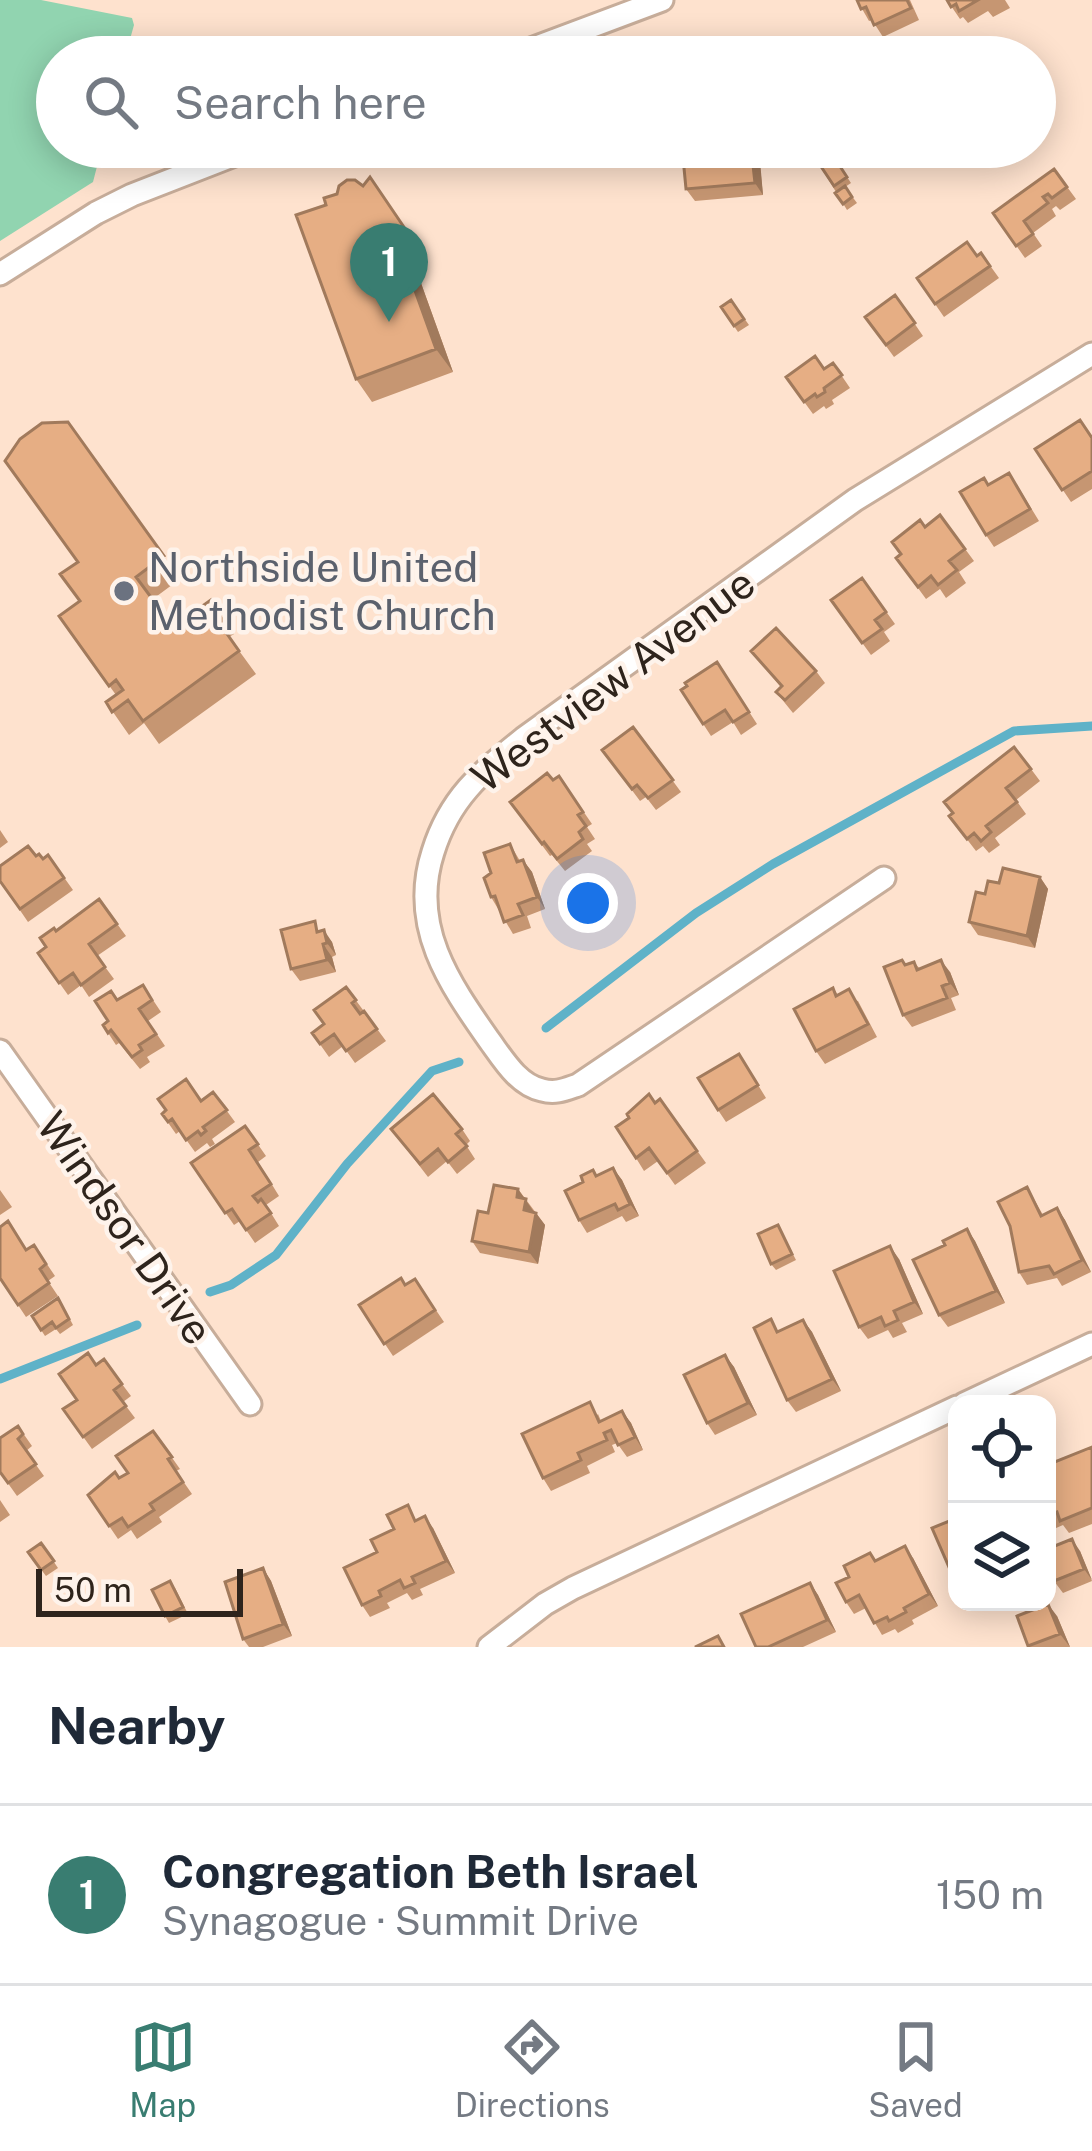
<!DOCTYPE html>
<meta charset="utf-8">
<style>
:root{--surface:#fff;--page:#f2f2f3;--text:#1f2937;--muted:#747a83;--line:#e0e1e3;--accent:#397d71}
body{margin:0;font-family:"Public Sans",sans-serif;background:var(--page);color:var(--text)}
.controls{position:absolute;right:36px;bottom:36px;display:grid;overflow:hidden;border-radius:24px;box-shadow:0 6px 30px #0003}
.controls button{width:108px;height:108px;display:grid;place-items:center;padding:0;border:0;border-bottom:3px solid var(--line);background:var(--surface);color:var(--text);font:60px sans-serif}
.scale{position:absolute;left:36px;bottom:30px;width:207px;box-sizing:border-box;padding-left:12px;border:6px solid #2e241c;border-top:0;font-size:33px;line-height:42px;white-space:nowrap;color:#2e241c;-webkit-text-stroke:9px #fef3eb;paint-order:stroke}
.you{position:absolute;left:588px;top:903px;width:42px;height:42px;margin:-30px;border:9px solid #fff;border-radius:50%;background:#1a73e8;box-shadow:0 0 0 18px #1a73e833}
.badge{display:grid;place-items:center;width:78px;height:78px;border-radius:50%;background:var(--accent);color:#fff;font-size:39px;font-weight:700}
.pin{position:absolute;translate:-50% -99px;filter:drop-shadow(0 3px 6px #0008)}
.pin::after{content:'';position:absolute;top:63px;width:42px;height:36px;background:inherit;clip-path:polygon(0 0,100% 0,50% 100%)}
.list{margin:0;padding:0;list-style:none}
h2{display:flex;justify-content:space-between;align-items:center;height:156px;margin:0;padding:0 48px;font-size:51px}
h2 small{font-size:39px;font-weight:400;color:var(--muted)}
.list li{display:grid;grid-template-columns:78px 1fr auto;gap:36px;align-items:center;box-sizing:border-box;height:180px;padding:0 48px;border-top:3px solid var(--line)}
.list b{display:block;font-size:45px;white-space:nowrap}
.list p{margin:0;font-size:39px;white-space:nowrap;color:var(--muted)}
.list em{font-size:39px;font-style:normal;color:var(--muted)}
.icon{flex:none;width:66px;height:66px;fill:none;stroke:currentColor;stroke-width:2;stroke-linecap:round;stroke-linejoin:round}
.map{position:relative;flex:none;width:1092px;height:1647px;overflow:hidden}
.search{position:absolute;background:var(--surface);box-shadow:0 6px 30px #0003;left:36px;right:36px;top:36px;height:132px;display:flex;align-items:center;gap:30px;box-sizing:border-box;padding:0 42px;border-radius:66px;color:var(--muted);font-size:45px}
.sheet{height:336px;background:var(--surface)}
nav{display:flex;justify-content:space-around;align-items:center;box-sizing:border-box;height:168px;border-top:3px solid var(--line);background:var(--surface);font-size:33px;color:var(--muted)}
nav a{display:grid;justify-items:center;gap:6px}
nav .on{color:var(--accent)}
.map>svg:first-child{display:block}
</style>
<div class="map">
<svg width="1092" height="1647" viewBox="0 0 1092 1647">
<rect width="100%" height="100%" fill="#fee2ce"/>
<path fill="#91d4b0" d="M 0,0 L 41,0 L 132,18 L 134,25 L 125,57 L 57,57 L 57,147 L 102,147 L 93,182 L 0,241 Z"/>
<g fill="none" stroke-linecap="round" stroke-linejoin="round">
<path stroke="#5fb2c8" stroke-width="9" d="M 546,1028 L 696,913 L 773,864 L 1014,731 L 1092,726
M 210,1292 L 231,1285 L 276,1255 L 347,1164 L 432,1071 L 459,1062
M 0,1379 L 137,1325"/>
<defs>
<path id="minor" d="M 510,57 L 662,0
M 0,274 L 96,213 L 132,195 L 255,147
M 884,878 L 578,1085 C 566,1089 556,1094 542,1090 C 518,1085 503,1059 489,1040 C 449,983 409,926 433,852 C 450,797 482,772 524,738 L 855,500 L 1092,354
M 0,1051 L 250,1404
M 964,1404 L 1092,1344
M 489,1647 L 545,1604 L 573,1588 L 957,1407"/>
</defs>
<use href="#minor" stroke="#c7ad9a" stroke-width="27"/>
<use href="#minor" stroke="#fff" stroke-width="21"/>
</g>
<path fill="#c69672" d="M 857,0 L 910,0 L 919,20 L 883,37 L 872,20 L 869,21 Z
M 947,0 L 1005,0 L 1010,8 L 993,17 L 988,11 L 968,23 L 963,17 L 960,19 Z
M 682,147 L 758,147 L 763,195 L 695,201 L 686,189 Z
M 844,147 L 872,147 L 853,160 Z
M 828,148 L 851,183 L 845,187 L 857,203 L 847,210 L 814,156 Z
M 1054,169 L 1076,199 L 1060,210 L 1056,206 L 1052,209 L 1056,216 L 1033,233 L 1042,246 L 1025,258 L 993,213 Z
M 370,177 L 428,262 L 417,272 L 453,372 L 372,402 L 356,379 L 326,205 L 337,194 L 363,186 Z
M 981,253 L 999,278 L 944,317 L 917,278 Z
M 895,295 L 923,336 L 894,357 L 865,317 Z
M 731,300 L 749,325 L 738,332 L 721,307 Z
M 833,363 L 850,388 L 832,400 L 834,404 L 826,409 L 824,406 L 813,414 L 786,377 L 824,369 Z
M 68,422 L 180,579 L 153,599 L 173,627 L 211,600 L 234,634 L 229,637 L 256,674 L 159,744 L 144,723 L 129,735 L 106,702 L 116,695 L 59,616 L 79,602 Z
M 1092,437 L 1092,489 L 1071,502 L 1035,449 Z
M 988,485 L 1017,485 L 1039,521 L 994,547 L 986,535 Z
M 940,515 L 974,561 L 959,572 L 966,583 L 946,598 L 940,589 L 926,599 L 896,558 L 925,527 Z
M 862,578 L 895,624 L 884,632 L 890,641 L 871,655 L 831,600 Z
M 751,651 L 816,671 L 825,683 L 793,713 L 776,692 L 781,687 Z
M 717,662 L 757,724 L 741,735 L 733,722 L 711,736 L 681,690 Z
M 633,727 L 681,792 L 656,810 L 646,797 L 640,801 L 602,750 Z
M 1031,769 L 1040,781 L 1016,800 L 1026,814 L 995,838 L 1000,845 L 989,853 L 983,846 L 976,851 L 949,816 Z
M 559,776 L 592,824 L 587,827 L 595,839 L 587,844 L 592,851 L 565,871 L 552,855 L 550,856 L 510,802 Z
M 0,830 L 8,842 L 0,848 Z
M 510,844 L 520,861 L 523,860 L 532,872 L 545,909 L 527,916 L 531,928 L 513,934 L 491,897 L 491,873 Z
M 48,855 L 73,890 L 28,922 L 0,881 L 36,856 L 43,859 Z
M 1040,877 L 1048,889 L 1035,948 L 978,935 L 969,922 L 985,894 L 999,883 Z
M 99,899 L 126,936 L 97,956 L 114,979 L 89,997 L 81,985 L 68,995 L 38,953 L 46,947 L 56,931 Z
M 321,931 L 332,942 L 336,955 L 332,957 L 336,972 L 300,981 L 291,969 Z
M 902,960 L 906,965 L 914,962 L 920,969 L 950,972 L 959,995 L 951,998 L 956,1010 L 912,1027 L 903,1015 Z
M 143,985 L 161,1012 L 148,1021 L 165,1046 L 147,1057 L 150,1062 L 140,1069 L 119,1043 L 116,1045 L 103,1025 L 108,1021 L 117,1000 Z
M 346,987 L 386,1041 L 355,1063 L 343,1046 L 329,1057 L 312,1033 L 324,1024 Z
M 833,988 L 838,995 L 858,1001 L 877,1037 L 825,1064 L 816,1051 Z
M 739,1054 L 766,1098 L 726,1122 L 718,1110 Z
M 213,1092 L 235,1122 L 212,1139 L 215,1144 L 210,1147 L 207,1143 L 195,1152 L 180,1131 L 176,1134 L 162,1114 L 201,1101 Z
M 660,1099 L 706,1163 L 675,1185 L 658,1161 L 644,1171 L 636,1158 L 629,1118 Z
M 245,1126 L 266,1156 L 258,1162 L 279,1196 L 266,1205 L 279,1226 L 255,1243 L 240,1221 L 234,1225 L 191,1163 Z
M 391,1129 L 462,1129 L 470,1141 L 466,1145 L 475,1159 L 457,1174 L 447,1161 L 428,1177 Z
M 613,1168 L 622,1180 L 639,1216 L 626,1222 L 622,1216 L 587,1233 L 579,1220 L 597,1175 Z
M 1027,1187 L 1043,1215 L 1057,1208 L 1065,1220 L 1091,1272 L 1062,1286 L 1057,1278 L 1027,1285 L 1019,1272 Z
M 518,1189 L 545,1225 L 538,1264 L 480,1253 L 472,1241 L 488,1213 Z
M 0,1190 L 12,1207 L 0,1215 Z
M 778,1225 L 796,1260 L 776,1270 L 771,1264 Z
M 967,1229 L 975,1241 L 1005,1303 L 948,1327 L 939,1315 L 945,1245 Z
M 34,1245 L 55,1276 L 48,1281 L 58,1296 L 26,1317 L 0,1278 L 27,1249 Z
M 899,1259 L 923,1314 L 902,1323 L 907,1332 L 893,1338 L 888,1330 L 868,1339 L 859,1327 Z
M 415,1279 L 444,1322 L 393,1356 L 359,1305 L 405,1285 Z
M 62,1304 L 73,1325 L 60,1334 L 56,1329 L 45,1336 L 32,1316 Z
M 803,1320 L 812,1332 L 841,1391 L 796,1412 L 787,1400 L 779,1331 Z
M 725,1355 L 734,1367 L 757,1415 L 715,1435 L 707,1423 Z
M 96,1365 L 122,1384 L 131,1396 L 123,1402 L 135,1418 L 92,1449 L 63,1409 L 77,1400 Z
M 622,1411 L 631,1423 L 643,1450 L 627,1457 L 617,1443 L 612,1445 L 615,1452 L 587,1466 L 590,1473 L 551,1491 L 543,1478 L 598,1414 L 601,1421 Z
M 18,1426 L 32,1446 L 26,1451 L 44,1476 L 17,1496 L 0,1472 Z
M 153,1431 L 180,1469 L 176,1471 L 192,1494 L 159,1517 L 162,1522 L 137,1539 L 131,1530 L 118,1539 L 88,1495 L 128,1473 Z
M 1092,1447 L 1092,1524 L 1069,1533 L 1063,1525 L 1047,1532 L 1047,1465 Z
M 0,1500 L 10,1515 L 0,1522 Z
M 417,1520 L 433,1528 L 455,1573 L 420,1589 L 423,1595 L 412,1600 L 407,1593 L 387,1603 L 390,1608 L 370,1617 L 362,1605 L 377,1552 Z
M 41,1543 L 58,1568 L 46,1576 L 28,1552 Z
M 1080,1551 L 1092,1581 L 1063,1593 L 1054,1581 Z
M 870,1553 L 876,1561 L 913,1558 L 938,1606 L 912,1620 L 914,1624 L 898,1633 L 895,1629 L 882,1635 L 866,1608 L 854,1614 L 846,1602 L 849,1577 Z
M 263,1568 L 271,1581 L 292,1636 L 263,1647 L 249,1647 L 243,1639 L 236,1611 Z
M 810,1583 L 818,1595 L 836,1632 L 803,1647 L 756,1647 Z
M 175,1588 L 188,1614 L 169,1623 L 165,1616 Z
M 1017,1616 L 1057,1616 L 1070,1647 L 1029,1647 Z"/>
<path fill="#a17a5c" d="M 751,147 L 759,149 L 763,195 L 755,183 Z
M 400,249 L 417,272 L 453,372 L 436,349 Z
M 523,860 L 532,872 L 545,909 L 537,897 Z
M 1040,877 L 1048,889 L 1035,948 L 1027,936 Z
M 324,930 L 332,942 L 336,955 L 327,943 Z
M 323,944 L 332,957 L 336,972 L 327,960 Z
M 941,960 L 950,972 L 959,995 L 950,983 Z
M 613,1168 L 622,1180 L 639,1216 L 630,1204 Z
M 518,1189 L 534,1212 L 532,1222 L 517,1197 Z
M 1057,1208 L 1065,1220 L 1091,1272 L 1082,1260 Z
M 536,1213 L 545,1225 L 538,1264 L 529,1252 Z
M 967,1229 L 975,1241 L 1005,1303 L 996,1291 Z
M 890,1246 L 899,1259 L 923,1314 L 914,1302 Z
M 803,1320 L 812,1332 L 841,1391 L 832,1379 Z
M 725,1355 L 734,1367 L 757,1415 L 748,1403 Z
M 622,1411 L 631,1423 L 643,1450 L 635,1437 Z
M 425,1516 L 433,1528 L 455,1573 L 446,1561 Z
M 1072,1539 L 1080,1551 L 1092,1580 L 1084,1569 Z
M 905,1546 L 913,1558 L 938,1606 L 929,1594 Z
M 263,1568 L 271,1581 L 292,1636 L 283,1624 Z
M 810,1583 L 818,1595 L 836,1632 L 827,1620 Z
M 1048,1604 L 1057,1616 L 1070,1647 L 1060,1634 Z"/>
<path fill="#e6ae84" stroke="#a17a5c" stroke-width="3" d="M 857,0 L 907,0 L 911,8 L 874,25 L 866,7 L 861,9 Z
M 947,0 L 978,0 L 959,11 L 956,4 L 951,7 Z
M 682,147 L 751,147 L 755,183 L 686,189 Z
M 828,148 L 847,177 L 834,186 L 814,156 Z
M 1054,169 L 1067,187 L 1052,198 L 1048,194 L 1043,197 L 1048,203 L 1024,221 L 1033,234 L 1016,246 L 993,213 Z
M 370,177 L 412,239 L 400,249 L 436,349 L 356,379 L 296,215 L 326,205 L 324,198 L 337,194 L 339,186 L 347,180 L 355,180 L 363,186 Z
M 845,186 L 852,197 L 843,204 L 835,193 Z
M 967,242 L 977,256 L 981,253 L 990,266 L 935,304 L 917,278 Z
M 895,295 L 915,323 L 886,345 L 865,317 Z
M 731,300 L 744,319 L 734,326 L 721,307 Z
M 815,356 L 824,369 L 833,363 L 842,375 L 824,388 L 825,392 L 817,397 L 815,394 L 804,402 L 786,377 Z
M 1080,420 L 1092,438 L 1092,471 L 1062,490 L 1035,449 Z
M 68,422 L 164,556 L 136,577 L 173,627 L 211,600 L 218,611 L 213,614 L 239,651 L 143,721 L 128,700 L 112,712 L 106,702 L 123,690 L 116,680 L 109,686 L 59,616 L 80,601 L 60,574 L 78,562 L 5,461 L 20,439 L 42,423 Z
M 1009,473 L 1030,509 L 986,535 L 960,492 L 984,478 L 988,485 Z
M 940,515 L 965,549 L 949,561 L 957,570 L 938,585 L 931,576 L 918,587 L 896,558 L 901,554 L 892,542 L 920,520 L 925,527 Z
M 862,578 L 886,612 L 875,620 L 882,629 L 862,643 L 831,600 Z
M 776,628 L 816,671 L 785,700 L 776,692 L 782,686 L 751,651 Z
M 717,662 L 749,712 L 733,722 L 725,710 L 703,724 L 681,690 L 687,686 L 685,683 Z
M 633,727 L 673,780 L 648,798 L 637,785 L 632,789 L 602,750 Z
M 1014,747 L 1031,769 L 1006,788 L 1017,802 L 986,826 L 991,832 L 981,841 L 974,833 L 967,839 L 949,816 L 953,813 L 944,802 Z
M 547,773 L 553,780 L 559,776 L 583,812 L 578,815 L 586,826 L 579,832 L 583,839 L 557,859 L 544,842 L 542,844 L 510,802 Z
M 510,844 L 517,862 L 523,860 L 537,897 L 518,904 L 523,915 L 504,922 L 495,896 L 491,897 L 484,878 L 491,873 L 484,853 Z
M 28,846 L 36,856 L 39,854 L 43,859 L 48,855 L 64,878 L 20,909 L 0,881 L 0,866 Z
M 1003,868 L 1040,877 L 1027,936 L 969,922 L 976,892 L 985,894 L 988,881 L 999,883 Z
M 99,899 L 117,924 L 89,944 L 105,967 L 81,985 L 73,973 L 59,983 L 38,953 L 46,947 L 40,938 L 54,928 L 56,931 Z
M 315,921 L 317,932 L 324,930 L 327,943 L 323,944 L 327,960 L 291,969 L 281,930 Z
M 902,960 L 905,965 L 914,962 L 917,970 L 941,960 L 950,983 L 942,986 L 947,998 L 903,1015 L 884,967 Z
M 143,985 L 152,1000 L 139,1009 L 156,1034 L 139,1045 L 142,1050 L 132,1057 L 111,1030 L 108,1033 L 103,1025 L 108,1021 L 95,1001 L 111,991 L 117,1000 Z
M 346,987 L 356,1000 L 352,1003 L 360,1014 L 364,1011 L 377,1029 L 346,1051 L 334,1034 L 320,1044 L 312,1033 L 324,1024 L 314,1010 Z
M 833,988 L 836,996 L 849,989 L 868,1024 L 816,1051 L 794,1009 Z
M 739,1054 L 758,1085 L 718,1110 L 698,1078 Z
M 186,1079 L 201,1101 L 213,1092 L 227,1110 L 203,1127 L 206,1131 L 201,1135 L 198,1131 L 186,1140 L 172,1119 L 168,1122 L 162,1114 L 166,1110 L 158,1099 Z
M 433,1094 L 462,1129 L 456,1134 L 467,1146 L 448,1162 L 438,1149 L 420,1164 L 391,1129 Z
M 649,1094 L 655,1103 L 660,1099 L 697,1151 L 667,1173 L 649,1148 L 636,1158 L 616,1127 L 629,1118 L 627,1114 Z
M 245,1126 L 258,1144 L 249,1150 L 271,1184 L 253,1196 L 258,1202 L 261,1199 L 271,1213 L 246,1230 L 232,1209 L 225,1213 L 191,1163 Z
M 613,1168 L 630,1204 L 618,1210 L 615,1204 L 579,1220 L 565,1191 L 583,1182 L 581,1176 L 593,1170 L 596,1176 Z
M 494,1185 L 518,1189 L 517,1197 L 526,1199 L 524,1210 L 536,1213 L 529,1252 L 472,1241 L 478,1211 L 488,1213 Z
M 1027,1187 L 1041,1216 L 1057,1208 L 1082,1260 L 1054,1274 L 1049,1266 L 1019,1272 L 1010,1226 L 998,1202 Z
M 8,1221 L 26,1250 L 34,1245 L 46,1264 L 40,1269 L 49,1283 L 18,1305 L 0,1278 L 0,1227 Z
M 778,1225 L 792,1254 L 771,1264 L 758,1234 Z
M 967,1229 L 996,1291 L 939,1315 L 913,1260 L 945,1245 L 943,1241 Z
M 890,1246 L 914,1302 L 894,1311 L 898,1320 L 885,1326 L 881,1317 L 859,1327 L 834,1271 Z
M 401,1278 L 405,1285 L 415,1279 L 435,1310 L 384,1344 L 359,1305 Z
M 58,1298 L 69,1319 L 56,1328 L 52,1322 L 41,1330 L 32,1316 Z
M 771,1319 L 777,1332 L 803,1320 L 832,1379 L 787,1400 L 754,1328 Z
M 88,1353 L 96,1365 L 104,1359 L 122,1384 L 114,1390 L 126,1406 L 83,1437 L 63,1409 L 77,1400 L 59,1374 Z
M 725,1355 L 748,1403 L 707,1423 L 684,1375 Z
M 590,1402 L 599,1422 L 622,1411 L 635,1437 L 618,1445 L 611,1430 L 604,1433 L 607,1440 L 578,1453 L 581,1460 L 543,1478 L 522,1434 Z
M 18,1426 L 23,1434 L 18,1439 L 36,1464 L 8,1483 L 0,1472 L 0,1438 Z
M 153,1431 L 172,1457 L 168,1459 L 183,1482 L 150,1504 L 154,1510 L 128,1527 L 122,1518 L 109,1526 L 88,1495 L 115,1472 L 119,1478 L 128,1473 L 116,1456 Z
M 1092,1447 L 1092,1508 L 1060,1521 L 1057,1512 L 1047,1516 L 1047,1465 Z
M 408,1505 L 415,1521 L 425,1516 L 446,1561 L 412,1577 L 415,1583 L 404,1588 L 400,1580 L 379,1591 L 381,1596 L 362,1605 L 344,1568 L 377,1552 L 371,1540 L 394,1529 L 387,1515 Z
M 957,1518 L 957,1572 L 952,1574 L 932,1528 Z
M 1072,1539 L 1084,1569 L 1054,1581 L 1047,1564 L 1047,1549 Z
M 41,1543 L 54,1561 L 41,1570 L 28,1552 Z
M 905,1546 L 929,1594 L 904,1608 L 906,1612 L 889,1621 L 887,1617 L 874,1623 L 859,1595 L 846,1602 L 836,1583 L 849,1577 L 844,1566 L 870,1553 L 875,1561 Z
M 263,1568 L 283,1624 L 243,1639 L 225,1582 Z
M 170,1581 L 183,1607 L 165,1616 L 152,1590 Z
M 810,1583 L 827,1620 L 768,1647 L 756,1647 L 741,1614 Z
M 1048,1604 L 1060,1634 L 1028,1646 L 1017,1616 Z
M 718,1636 L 724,1647 L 695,1647 Z"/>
<circle fill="#6b7280" stroke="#fef3eb" stroke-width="4.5" cx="124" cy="591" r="12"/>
<g text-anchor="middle" stroke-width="9" stroke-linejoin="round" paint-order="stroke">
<g font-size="42" fill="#5b616d" stroke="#fef3eb" text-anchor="start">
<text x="148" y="582">Northside United<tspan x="148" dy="48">Methodist Church</tspan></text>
</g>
<g font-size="42" fill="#2e241c" stroke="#fef3eb">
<text transform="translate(613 680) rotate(-37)" y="15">Westview Avenue</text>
<text transform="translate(125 1228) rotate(55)" y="15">Windsor Drive</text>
</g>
</g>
</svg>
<div class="controls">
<button><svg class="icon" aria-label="locate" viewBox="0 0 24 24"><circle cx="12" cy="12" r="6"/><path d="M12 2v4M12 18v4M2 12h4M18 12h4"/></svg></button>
<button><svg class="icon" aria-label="layers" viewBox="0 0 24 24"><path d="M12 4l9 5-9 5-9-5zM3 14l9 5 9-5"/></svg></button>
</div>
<div class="scale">50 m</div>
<div class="you"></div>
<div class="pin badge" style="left:389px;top:322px">1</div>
<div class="search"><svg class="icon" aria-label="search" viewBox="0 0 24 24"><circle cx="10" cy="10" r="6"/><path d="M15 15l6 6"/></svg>Search here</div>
</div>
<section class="sheet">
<h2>Nearby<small></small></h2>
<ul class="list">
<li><span class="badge">1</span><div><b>Congregation Beth Israel</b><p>Synagogue · Summit Drive</p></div><em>150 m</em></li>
</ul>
</section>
<nav>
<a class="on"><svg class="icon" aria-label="map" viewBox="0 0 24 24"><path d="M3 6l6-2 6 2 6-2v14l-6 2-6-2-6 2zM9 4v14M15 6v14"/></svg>Map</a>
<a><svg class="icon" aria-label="directions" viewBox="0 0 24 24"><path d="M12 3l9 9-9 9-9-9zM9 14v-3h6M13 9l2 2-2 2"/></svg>Directions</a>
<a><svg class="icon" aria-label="saved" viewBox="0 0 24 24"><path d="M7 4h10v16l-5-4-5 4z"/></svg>Saved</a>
</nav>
